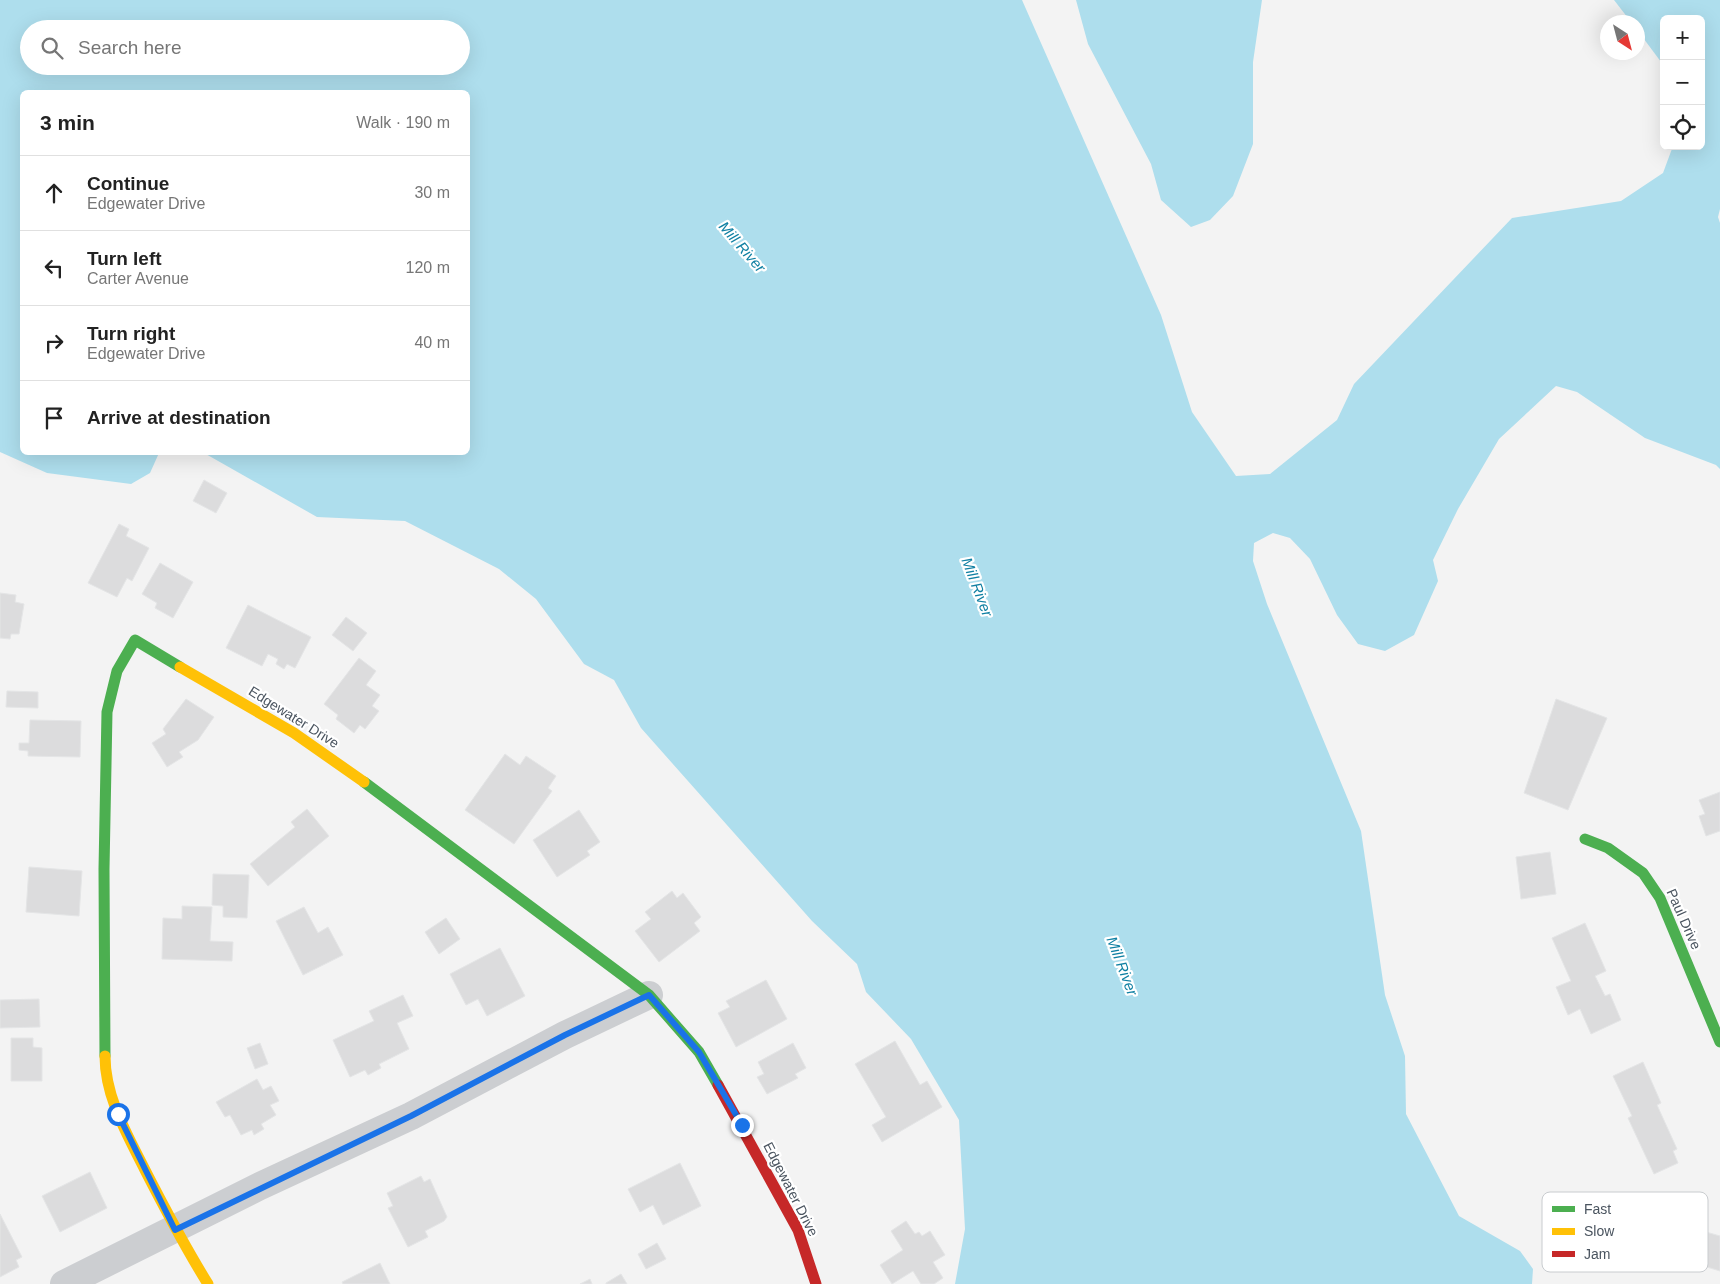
<!DOCTYPE html>
<meta charset="utf-8">
<style>
:root{--surface:#fff;--page:#f2f2f2;--text:#222;--muted:#767676;--line:#e0e0e0}
body{margin:0;font-family:Arial,sans-serif;background:var(--page);color:var(--text)}
.controls{position:absolute;right:15px;top:15px;display:grid;overflow:hidden;border-radius:8px;box-shadow:0 5px 20px #0002}
.controls button{width:45px;height:45px;display:grid;place-items:center;padding:0;border:0;border-bottom:1px solid var(--line);background:var(--surface);color:var(--text);font:25px sans-serif}
.compass{position:absolute;left:1600px;top:15px;width:45px;height:45px;border-radius:50%;background:var(--surface);box-shadow:0 5px 20px #0002;rotate:144deg}
.stop{position:absolute;width:15px;height:15px;margin:-11px;border:4px solid #1a73e8;border-radius:50%;background:#fff}
.stop.end{background:#1a73e8;border-color:#fff;box-shadow:0 1px 5px #0008}
.list{margin:0;padding:0;list-style:none}
h2{display:flex;justify-content:space-between;align-items:center;height:65px;margin:0;padding:0 20px;font-size:21px}
h2 small{font-size:16px;font-weight:400;color:var(--muted)}
.list li{display:grid;grid-template-columns:32px 1fr auto;gap:15px;align-items:center;box-sizing:border-box;height:75px;padding:0 20px;border-top:1px solid var(--line)}
.list b{display:block;font-size:19px;white-space:nowrap}
.list p{margin:0;font-size:16px;white-space:nowrap;color:var(--muted)}
.list em{font-size:16px;font-style:normal;color:var(--muted)}
.icon{flex:none;width:28px;height:28px;fill:none;stroke:currentColor;stroke-width:2;stroke-linecap:round;stroke-linejoin:round}
.map{position:relative;flex:none;width:1720px;height:1284px;overflow:hidden}
.search{position:absolute;background:var(--surface);box-shadow:0 5px 20px #0002;left:20px;top:20px;width:450px;height:55px;display:flex;align-items:center;gap:12px;box-sizing:border-box;padding:0 18px;border-radius:28px;color:var(--muted);font-size:19px}
.panel{position:absolute;background:var(--surface);box-shadow:0 5px 20px #0002;left:20px;top:90px;width:450px;height:365px;border-radius:8px}
.map>svg:first-child{display:block}
</style>
<div class="map">
<svg width="1720" height="1284" viewBox="0 0 1720 1284">
<rect width="100%" height="100%" fill="#f3f3f3"/>
<path fill="#aedeed" fill-rule="evenodd" d="M 0,0 L 1022,0 L 1161,315 L 1192,412 L 1236,476 L 1270,474 L 1337,420 L 1354,384 L 1512,218 L 1621,201 L 1663,173 L 1673,146 L 1701,146 L 1701,19 L 1664,19 L 1664,66 L 1638,31 L 1638,22 L 1631,22 L 1614,0 L 1720,0 L 1720,209 L 1718,217 L 1720,223 L 1720,469 L 1716,465 L 1645,438 L 1577,392 L 1556,386 L 1499,439 L 1458,509 L 1433,560 L 1438,581 L 1414,635 L 1385,651 L 1358,644 L 1337,615 L 1310,559 L 1290,538 L 1273,533 L 1254,543 L 1253,561 L 1267,604 L 1361,831 L 1385,995 L 1405,1056 L 1406,1114 L 1459,1216 L 1520,1251 L 1533,1269 L 1532,1284 L 955,1284 L 965,1229 L 959,1120 L 911,1039 L 866,992 L 857,964 L 812,921 L 641,728 L 614,680 L 584,664 L 536,599 L 499,569 L 405,521 L 317,517 L 204,453 L 468,452 L 468,92 L 22,92 L 22,452 L 159,453 L 150,473 L 131,484 L 47,473 L 0,452 ZM 29,29 L 461,29 L 461,66 L 29,66 Z
M 1076,0 L 1262,0 L 1253,62 L 1253,144 L 1233,196 L 1210,220 L 1191,227 L 1161,200 L 1151,164 L 1088,44 Z"/>
<path fill="#dcdcdd" stroke="#e4e5e6" d="M 204,480 L 227,493 L 216,513 L 193,501 Z
M 119,524 L 129,529 L 126,536 L 149,548 L 132,581 L 127,578 L 117,597 L 88,583 Z
M 160,563 L 193,582 L 173,618 L 155,608 L 157,603 L 142,594 Z
M 0,593 L 16,595 L 15,602 L 24,604 L 19,634 L 11,634 L 10,639 L 0,638 Z
M 248,605 L 311,637 L 295,668 L 287,664 L 284,669 L 276,664 L 278,659 L 268,654 L 262,666 L 226,648 Z
M 346,617 L 367,633 L 353,651 L 332,635 Z
M 359,658 L 376,671 L 366,685 L 380,695 L 372,706 L 379,711 L 365,729 L 360,725 L 354,733 L 336,719 L 338,715 L 324,704 Z
M 7,691 L 38,692 L 38,708 L 6,707 Z
M 186,699 L 214,717 L 198,740 L 179,752 L 183,757 L 167,767 L 152,743 L 166,734 L 163,729 Z
M 1556,699 L 1607,718 L 1568,810 L 1524,793 Z
M 30,720 L 81,721 L 80,757 L 28,756 L 28,751 L 19,750 L 19,743 L 29,743 Z
M 505,754 L 520,765 L 526,756 L 556,776 L 548,788 L 552,791 L 514,844 L 465,810 Z
M 1720,792 L 1720,831 L 1706,836 L 1699,816 L 1705,814 L 1699,800 Z
M 307,809 L 329,836 L 268,886 L 250,864 L 295,827 L 291,822 Z
M 579,810 L 600,842 L 587,851 L 590,855 L 557,877 L 533,840 Z
M 1550,852 L 1556,894 L 1521,899 L 1516,857 Z
M 29,867 L 82,871 L 79,916 L 26,912 Z
M 213,874 L 249,875 L 247,918 L 223,917 L 223,906 L 212,905 Z
M 672,891 L 677,898 L 683,893 L 701,917 L 694,923 L 700,931 L 659,962 L 635,931 L 651,919 L 645,912 Z
M 182,906 L 212,907 L 210,941 L 233,942 L 232,961 L 162,959 L 163,918 L 182,919 Z
M 304,907 L 318,933 L 328,927 L 343,955 L 303,975 L 276,921 Z
M 446,918 L 460,939 L 439,954 L 425,932 Z
M 1585,923 L 1606,971 L 1595,976 L 1605,996 L 1610,994 L 1621,1020 L 1591,1034 L 1580,1009 L 1568,1015 L 1556,987 L 1571,981 L 1552,938 Z
M 500,948 L 525,996 L 487,1016 L 478,999 L 466,1005 L 450,974 Z
M 766,980 L 787,1019 L 736,1047 L 718,1013 L 730,1007 L 726,1001 Z
M 403,995 L 413,1016 L 397,1023 L 409,1049 L 379,1064 L 381,1068 L 368,1075 L 365,1070 L 350,1077 L 333,1040 L 374,1021 L 369,1011 Z
M 39,999 L 40,1027 L 0,1028 L 0,1000 Z
M 11,1038 L 33,1038 L 33,1047 L 42,1048 L 42,1081 L 11,1081 Z
M 895,1041 L 920,1085 L 927,1081 L 942,1107 L 882,1142 L 872,1125 L 886,1117 L 855,1064 Z
M 260,1043 L 268,1064 L 255,1069 L 247,1048 Z
M 793,1043 L 806,1068 L 795,1074 L 798,1078 L 767,1094 L 757,1077 L 764,1074 L 758,1062 Z
M 1643,1062 L 1661,1103 L 1657,1105 L 1677,1149 L 1673,1151 L 1678,1163 L 1654,1174 L 1628,1118 L 1632,1116 L 1613,1076 Z
M 257,1079 L 263,1090 L 271,1086 L 279,1101 L 270,1105 L 276,1115 L 261,1124 L 264,1129 L 254,1135 L 252,1130 L 241,1135 L 230,1115 L 225,1117 L 216,1102 Z
M 680,1163 L 701,1206 L 663,1225 L 653,1205 L 640,1212 L 628,1189 Z
M 90,1172 L 107,1208 L 60,1232 L 42,1196 Z
M 421,1176 L 424,1182 L 430,1179 L 447,1217 L 444,1221 L 425,1231 L 428,1237 L 408,1247 L 388,1208 L 393,1206 L 387,1193 Z
M 0,1214 L 22,1257 L 16,1260 L 19,1267 L 0,1277 Z
M 906,1221 L 915,1234 L 919,1232 L 922,1236 L 930,1231 L 945,1255 L 933,1262 L 943,1278 L 934,1284 L 921,1284 L 913,1271 L 892,1284 L 880,1265 L 903,1250 L 891,1231 Z
M 1706,1232 L 1720,1236 L 1720,1271 L 1697,1264 Z
M 657,1243 L 666,1259 L 646,1269 L 638,1254 Z
M 380,1263 L 390,1284 L 343,1284 L 342,1282 Z
M 621,1274 L 627,1284 L 606,1284 L 606,1283 Z
M 590,1279 L 592,1284 L 580,1284 Z"/>
<g fill="none" stroke-linecap="round" stroke-linejoin="round">
<path stroke="#ccced1" stroke-width="28" d="M 64,1284 L 260,1186 L 411,1116 L 565,1035 L 649,995"/>
<path stroke="#4caf50" stroke-width="11" d="M 364,782 L 649,995 L 699,1052 L 718,1085
M 1585,839 L 1608,848 L 1643,873 L 1660,898 L 1720,1042
M 105,1056 L 104,869 L 107,712 L 117,671 L 135,640 L 180,667"/>
<path stroke="#ffc107" stroke-width="11" d="M 180,667 L 294,733 L 364,782
M 105,1056 C 105,1097 127,1134 145,1170 C 165,1209 185,1247 208,1284"/>
<path stroke="#c62828" stroke-width="11" d="M 718,1085 L 798,1230 L 816,1284"/>
</g>
<g fill="none" stroke-linecap="round" stroke-linejoin="round">
<path stroke="#1a73e8" stroke-width="6" d="M 118,1114 L 175,1230 L 411,1116 L 565,1035 L 649,995 L 699,1052 L 742,1125"/>
</g>
<g text-anchor="middle" stroke-width="4.5" stroke-linejoin="round" paint-order="stroke">
<g font-size="14" fill="#4a545f" stroke="#fff">
<text transform="translate(294 717) rotate(32)" y="5">Edgewater Drive</text>
<text transform="translate(1684 919) rotate(66)" y="5">Paul Drive</text>
<text transform="translate(791 1189) rotate(63)" y="5">Edgewater Drive</text>
</g>
<g font-size="15" font-style="italic" fill="#1080a3" stroke="#fff">
<text transform="translate(742 247) rotate(49)" y="5">Mill River</text>
<text transform="translate(977 587) rotate(69)" y="5">Mill River</text>
<text transform="translate(1122 966) rotate(69)" y="5">Mill River</text>
</g>
</g>
<rect x="1542" y="1192" width="166" height="80" rx="8" fill="#fff" stroke="#c9cccf" stroke-width="1"/>
<rect x="1552" y="1206" width="23" height="6" fill="#4caf50"/>
<rect x="1552" y="1228" width="23" height="7" fill="#ffc107"/>
<rect x="1552" y="1251" width="23" height="6" fill="#c62828"/>
<g font-size="14" fill="#4a545f">
<text x="1584" y="1214">Fast</text>
<text x="1584" y="1236">Slow</text>
<text x="1584" y="1259">Jam</text>
</g>
</svg>
<div class="controls">
<button>+</button>
<button>−</button>
<button><svg class="icon" aria-label="locate" viewBox="0 0 24 24"><circle cx="12" cy="12" r="6"/><path d="M12 2v4M12 18v4M2 12h4M18 12h4"/></svg></button>
</div>
<svg class="compass" viewBox="-18 -18 36 36"><path d="M0-13l5 13h-10z" fill="#e53935"/><path d="M0 13l5-13h-10z" fill="#767676"/></svg>
<div class="stop" style="left:118px;top:1114px"></div>
<div class="stop end" style="left:742px;top:1125px"></div>
<div class="search"><svg class="icon" aria-label="search" viewBox="0 0 24 24"><circle cx="10" cy="10" r="6"/><path d="M15 15l6 6"/></svg>Search here</div>
<section class="panel">
<h2>3 min<small>Walk · 190 m</small></h2>
<ul class="list">
<li><svg class="icon" aria-label="ahead" viewBox="0 0 24 24"><path d="M12 20V5M6 11l6-6 6 6"/></svg><div><b>Continue</b><p>Edgewater Drive</p></div><em>30 m</em></li>
<li><svg class="icon" aria-label="left" viewBox="0 0 24 24"><path d="M17 20v-9H6M10 6l-5 5 5 5"/></svg><div><b>Turn left</b><p>Carter Avenue</p></div><em>120 m</em></li>
<li><svg class="icon" aria-label="right" viewBox="0 0 24 24"><path d="M7 20v-9h11M14 6l5 5-5 5"/></svg><div><b>Turn right</b><p>Edgewater Drive</p></div><em>40 m</em></li>
<li><svg class="icon" aria-label="arrive" viewBox="0 0 24 24"><path d="M6 21V4h12l-3 4 3 4H6"/></svg><div><b>Arrive at destination</b></div></li>
</ul>
</section>
</div>
